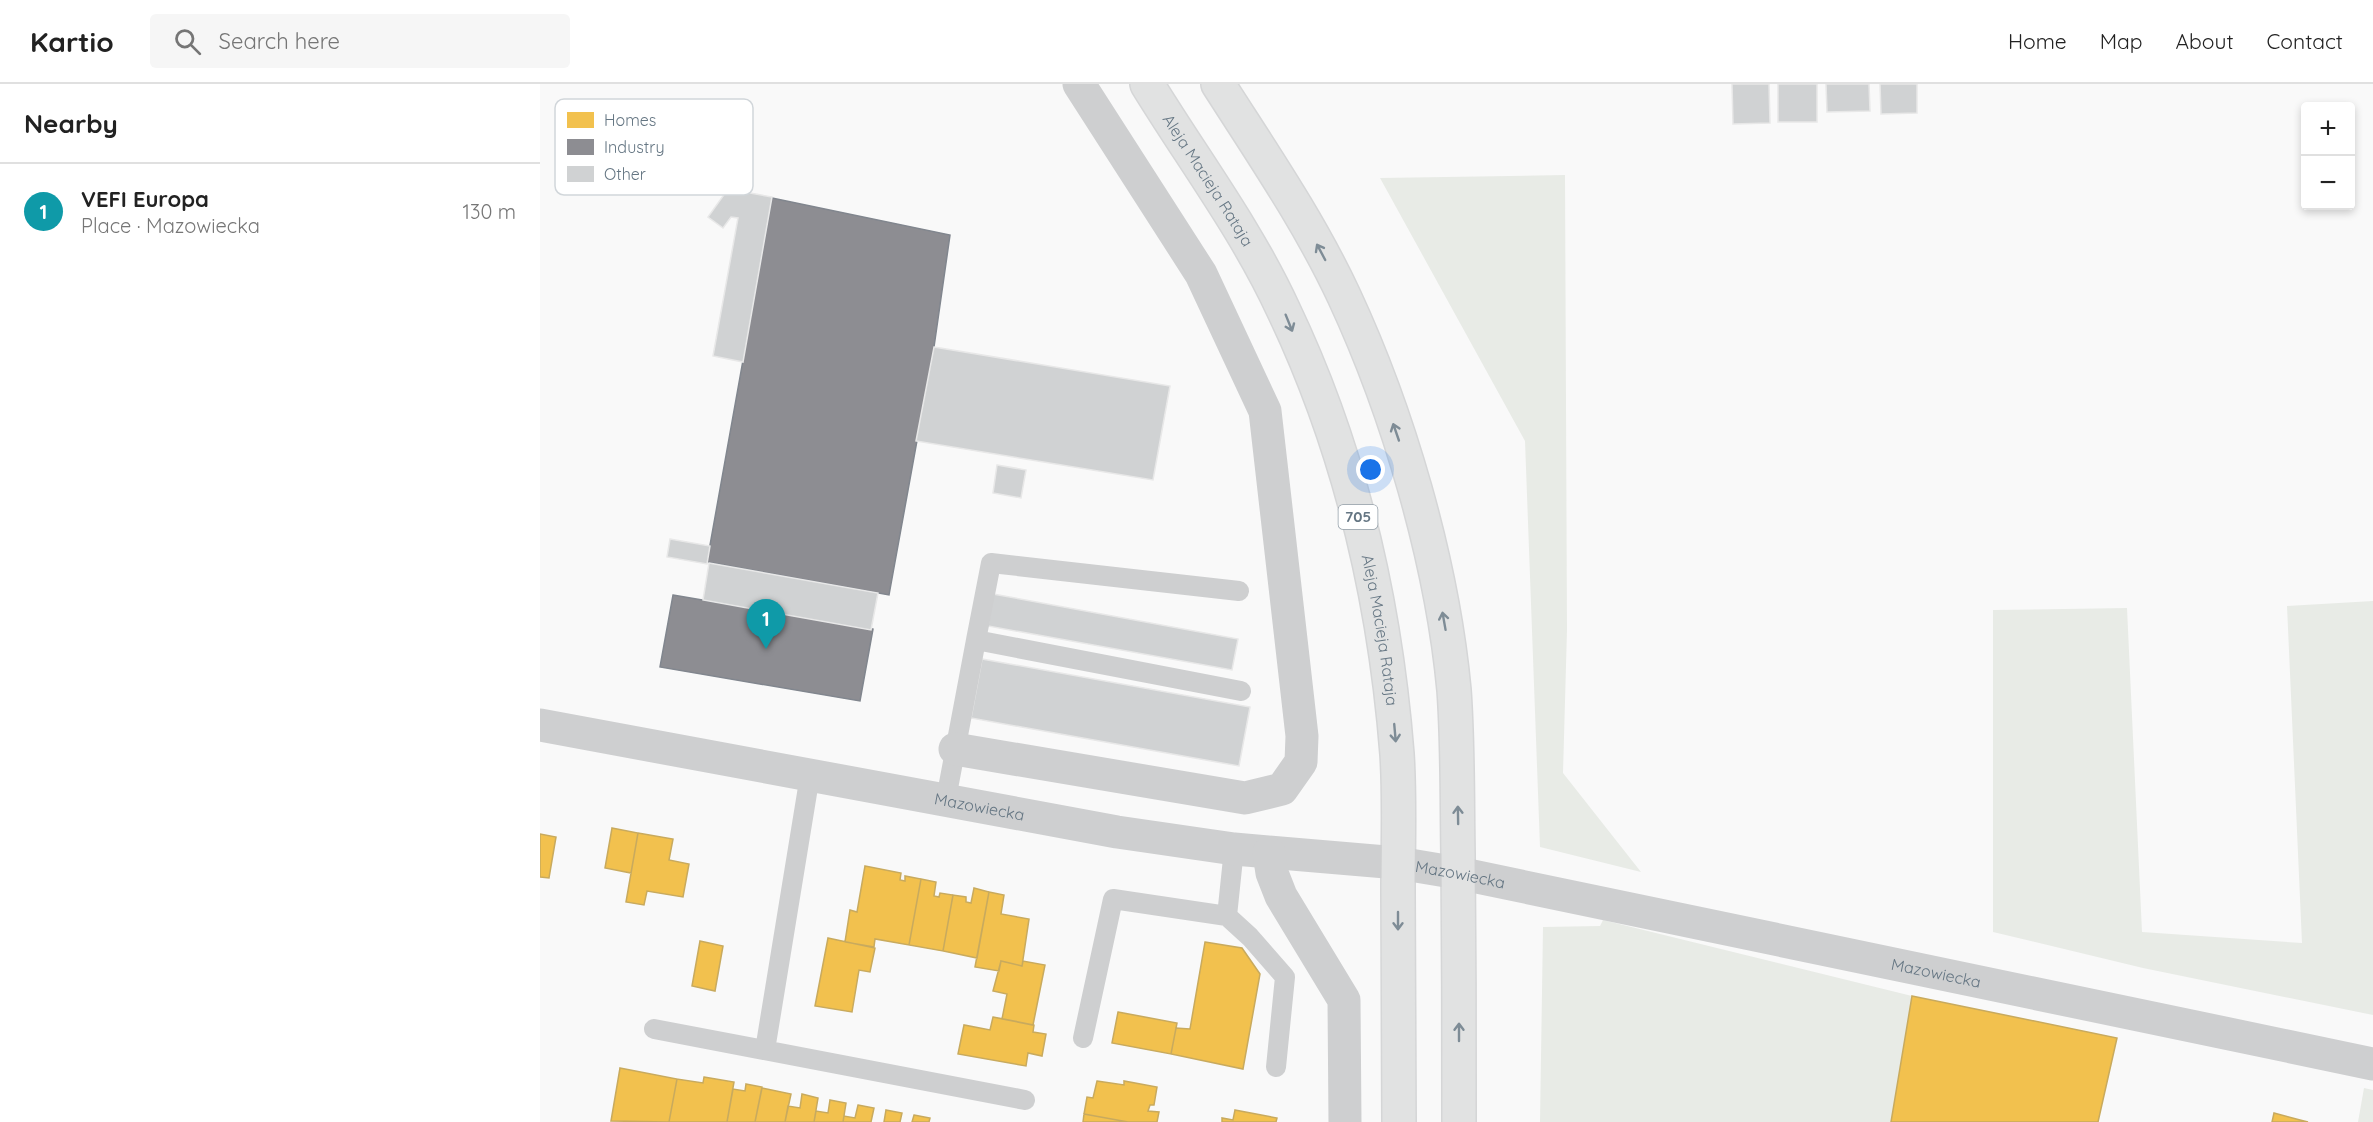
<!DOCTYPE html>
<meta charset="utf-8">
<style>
:root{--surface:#fff;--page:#f6f6f6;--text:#222;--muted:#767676;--line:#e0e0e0;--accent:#585c60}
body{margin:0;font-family:Quicksand,sans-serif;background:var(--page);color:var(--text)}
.controls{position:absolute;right:18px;top:18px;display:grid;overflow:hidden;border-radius:6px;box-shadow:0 3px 9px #0003}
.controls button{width:54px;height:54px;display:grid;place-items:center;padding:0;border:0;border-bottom:2px solid var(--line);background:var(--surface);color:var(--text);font:30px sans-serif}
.you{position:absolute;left:831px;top:386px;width:21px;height:21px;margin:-15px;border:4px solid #fff;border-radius:50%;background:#1a73e8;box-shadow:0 0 0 9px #1a73e833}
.badge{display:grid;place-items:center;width:39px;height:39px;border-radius:50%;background:var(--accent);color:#fff;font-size:20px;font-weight:700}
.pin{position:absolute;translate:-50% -50px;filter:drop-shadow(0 2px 3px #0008)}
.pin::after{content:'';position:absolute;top:32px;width:21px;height:18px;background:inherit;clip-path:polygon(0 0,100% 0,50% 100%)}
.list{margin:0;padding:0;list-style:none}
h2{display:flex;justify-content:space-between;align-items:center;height:78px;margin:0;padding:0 24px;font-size:26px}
h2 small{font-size:20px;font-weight:400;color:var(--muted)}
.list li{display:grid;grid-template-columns:39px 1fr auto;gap:18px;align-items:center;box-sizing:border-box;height:96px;padding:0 24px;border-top:2px solid var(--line)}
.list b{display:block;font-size:22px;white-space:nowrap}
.list p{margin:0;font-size:20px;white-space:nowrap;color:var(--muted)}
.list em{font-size:20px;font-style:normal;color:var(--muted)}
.icon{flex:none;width:33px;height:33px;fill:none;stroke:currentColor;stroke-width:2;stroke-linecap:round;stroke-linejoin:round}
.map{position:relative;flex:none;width:1833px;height:1038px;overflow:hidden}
header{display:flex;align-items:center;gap:36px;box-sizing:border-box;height:84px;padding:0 30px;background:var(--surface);border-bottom:2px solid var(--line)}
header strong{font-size:28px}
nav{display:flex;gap:33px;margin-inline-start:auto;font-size:21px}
.search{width:420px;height:54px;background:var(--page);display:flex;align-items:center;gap:15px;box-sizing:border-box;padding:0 21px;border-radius:6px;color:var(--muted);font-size:22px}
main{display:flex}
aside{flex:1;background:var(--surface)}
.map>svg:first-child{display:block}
</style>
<header>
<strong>Kartio</strong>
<div class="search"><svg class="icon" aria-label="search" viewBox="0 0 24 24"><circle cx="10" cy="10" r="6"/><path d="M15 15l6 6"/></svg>Search here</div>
<nav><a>Home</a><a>Map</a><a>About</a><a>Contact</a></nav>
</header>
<main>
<aside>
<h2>Nearby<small></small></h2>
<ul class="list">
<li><span class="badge" style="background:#0f9aa8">1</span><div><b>VEFI Europa</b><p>Place · Mazowiecka</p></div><em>130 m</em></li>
</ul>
</aside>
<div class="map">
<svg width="1833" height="1038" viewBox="0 0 1833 1038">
<rect width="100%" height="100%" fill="#f9f9f9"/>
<path fill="#e8ebe6" d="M 1025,91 L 1027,546 L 1023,689 L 1101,788 L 1000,763 L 985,357 L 840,94 Z
M 1833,517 L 1833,931 L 1603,884 L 1453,848 L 1453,526 L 1587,524 L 1602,848 L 1762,859 L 1747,522 Z
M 1063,836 L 1372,912 L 1351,1038 L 1000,1038 L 1003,843 L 1060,842 Z
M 1824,1004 L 1833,1006 L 1833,1038 L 1818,1038 Z"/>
<path fill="#f2c14e" stroke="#c8aa5e" stroke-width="1.5" d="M 72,744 L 98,749 L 91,789 L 65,784 Z
M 98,749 L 133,755 L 129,776 L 149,780 L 143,813 L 107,807 L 104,821 L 86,818 Z
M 0,750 L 16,753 L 9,794 L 0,793 Z
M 325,782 L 361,789 L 360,796 L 365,797 L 365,792 L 381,795 L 369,861 L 335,855 L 334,863 L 305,858 L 310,826 L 317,828 Z
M 381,795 L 396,798 L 394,812 L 399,813 L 400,809 L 413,811 L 403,867 L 369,861 Z
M 434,804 L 449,808 L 437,874 L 403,867 L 413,811 L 426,813 L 426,818 L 431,819 Z
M 449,808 L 464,811 L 461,830 L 489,835 L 482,882 L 461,877 L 459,887 L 435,883 Z
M 288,854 L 335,864 L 330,888 L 319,886 L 312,928 L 275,922 Z
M 160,857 L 183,862 L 175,907 L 152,902 Z
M 665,858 L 702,864 L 720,890 L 703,985 L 631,970 L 636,944 L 650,945 Z
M 461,877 L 482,882 L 483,877 L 505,881 L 493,941 L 462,935 L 467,910 L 453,907 Z
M 1372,912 L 1577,954 L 1558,1038 L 1351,1038 Z
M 578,928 L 637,939 L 631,970 L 572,959 Z
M 453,933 L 494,941 L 493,948 L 506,950 L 502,972 L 488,969 L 486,982 L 418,970 L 424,941 L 450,946 Z
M 80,984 L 137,995 L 129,1038 L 71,1037 Z
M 164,993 L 194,998 L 187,1038 L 129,1038 L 137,995 L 163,999 Z
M 557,997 L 584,1001 L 584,997 L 617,1003 L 614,1021 L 610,1021 L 608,1027 L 619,1028 L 617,1038 L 588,1038 L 544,1030 L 547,1013 L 553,1014 Z
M 206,1000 L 222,1003 L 215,1038 L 187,1038 L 193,1005 L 205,1007 Z
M 222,1004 L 251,1010 L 245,1038 L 215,1038 Z
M 262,1010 L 278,1014 L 274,1038 L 245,1038 L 248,1022 L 260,1024 Z
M 290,1016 L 306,1019 L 303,1038 L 274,1038 L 276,1027 L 288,1029 Z
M 318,1021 L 334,1024 L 331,1038 L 303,1038 L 304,1032 L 315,1034 Z
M 346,1026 L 362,1029 L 360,1038 L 344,1038 Z
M 695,1026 L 737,1034 L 736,1038 L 682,1038 L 682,1034 L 693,1036 Z
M 1734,1029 L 1760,1036 L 1768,1038 L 1732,1038 Z
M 544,1030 L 588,1038 L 543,1038 Z
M 374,1031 L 390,1034 L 389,1038 L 372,1038 Z"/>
<path fill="#8d8d92" stroke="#81868e" stroke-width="1.5" d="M 232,114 L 410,151 L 394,263 L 349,511 L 167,478 Z
M 133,511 L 333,545 L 320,617 L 120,583 Z"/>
<path fill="#d0d2d3" stroke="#e8e8e8" stroke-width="1.5" d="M 1192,0 L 1229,0 L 1230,39 L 1193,40 Z
M 1238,0 L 1277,0 L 1277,38 L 1238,38 Z
M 1286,0 L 1329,0 L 1330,27 L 1287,28 Z
M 1340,0 L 1377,0 L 1377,29 L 1341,30 Z
M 188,105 L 232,113 L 203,278 L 173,272 L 198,134 L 191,133 L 183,144 L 168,133 Z
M 394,263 L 630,302 L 613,396 L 376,357 Z
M 457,381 L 486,386 L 481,414 L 453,409 Z
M 130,455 L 170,462 L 167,480 L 127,473 Z
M 169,479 L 338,509 L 331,546 L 163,516 Z
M 453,510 L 698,555 L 692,586 L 448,542 Z
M 442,575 L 710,623 L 699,682 L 431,634 Z"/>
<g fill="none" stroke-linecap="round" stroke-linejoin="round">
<defs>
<g id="primary">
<path id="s2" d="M 607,0 C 653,75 706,145 743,225 C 810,365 845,517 857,670 C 860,715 858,762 858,807 C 858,884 859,961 859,1038"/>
<path d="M 678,0 C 722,69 769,137 804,212 C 858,328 902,477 914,606 C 918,660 917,715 918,770 C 919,859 919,949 919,1038"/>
</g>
</defs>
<use href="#primary" stroke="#d5d6d7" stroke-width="36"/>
<path stroke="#cecfd0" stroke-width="20" d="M 436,556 L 451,479 L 699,507
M 406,715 L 436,556 L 701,607
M 694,765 L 687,832 L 710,853 L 745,893 L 736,983
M 114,945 L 485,1016
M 543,954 L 573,815 L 687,832
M 225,966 L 270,691"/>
<g stroke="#cecfd0" stroke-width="33">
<path id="s1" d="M 0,641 L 577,748 L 694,765 L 858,779 L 918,789 L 1833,980"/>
<path d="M 415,665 L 705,714 L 742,705 L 761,678 L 762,652 L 725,327 L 661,190 L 539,0"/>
<path d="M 729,769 L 732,789 L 741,812 L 804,916 L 805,1038"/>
</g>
<use href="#primary" stroke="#e1e2e2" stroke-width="33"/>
</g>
<defs><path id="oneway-shaft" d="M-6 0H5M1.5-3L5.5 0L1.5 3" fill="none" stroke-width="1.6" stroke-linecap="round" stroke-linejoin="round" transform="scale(1.5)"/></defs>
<g stroke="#7e8c96">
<use href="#oneway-shaft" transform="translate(781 168) rotate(-118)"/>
<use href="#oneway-shaft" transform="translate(749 239) rotate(68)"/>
<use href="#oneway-shaft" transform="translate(856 348) rotate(-109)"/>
<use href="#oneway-shaft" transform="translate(904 537) rotate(-100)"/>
<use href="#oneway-shaft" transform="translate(855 649) rotate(85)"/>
<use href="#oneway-shaft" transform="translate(918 731) rotate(-91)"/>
<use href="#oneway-shaft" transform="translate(858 837) rotate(90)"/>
<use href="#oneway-shaft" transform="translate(919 948) rotate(-90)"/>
</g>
<g text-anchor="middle" stroke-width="6" stroke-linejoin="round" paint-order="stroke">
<rect fill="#fff" stroke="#939fa8" stroke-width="1.5" x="798.5" y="421" width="39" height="24" rx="4.5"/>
<g font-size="15" font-weight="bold" fill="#657683">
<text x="818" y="438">705</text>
</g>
<g font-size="16" fill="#657683" stroke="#fff">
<text dy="6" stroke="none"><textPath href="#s2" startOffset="114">Aleja Macieja Rataja</textPath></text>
<text dy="6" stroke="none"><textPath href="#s2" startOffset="600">Aleja Macieja Rataja</textPath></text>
<text dy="6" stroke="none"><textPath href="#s1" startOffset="447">Mazowiecka</textPath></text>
<text dy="6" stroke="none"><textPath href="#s1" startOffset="933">Mazowiecka</textPath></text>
<text dy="6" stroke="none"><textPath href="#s1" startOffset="1419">Mazowiecka</textPath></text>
</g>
</g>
<rect x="15" y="15" width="198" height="96" rx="9" fill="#fff" stroke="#d1d6da" stroke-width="1.5"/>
<rect x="27" y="28" width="27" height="16" fill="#f2c14e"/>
<rect x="27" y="55" width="27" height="16" fill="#8d8d92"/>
<rect x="27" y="82" width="27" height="16" fill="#d0d2d3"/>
<g font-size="16" fill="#657683">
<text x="64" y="42">Homes</text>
<text x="64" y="69">Industry</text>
<text x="64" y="96">Other</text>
</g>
</svg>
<div class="controls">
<button>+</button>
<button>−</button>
</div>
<div class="you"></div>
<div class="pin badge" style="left:226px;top:565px;background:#0f9aa8">1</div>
</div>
</main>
